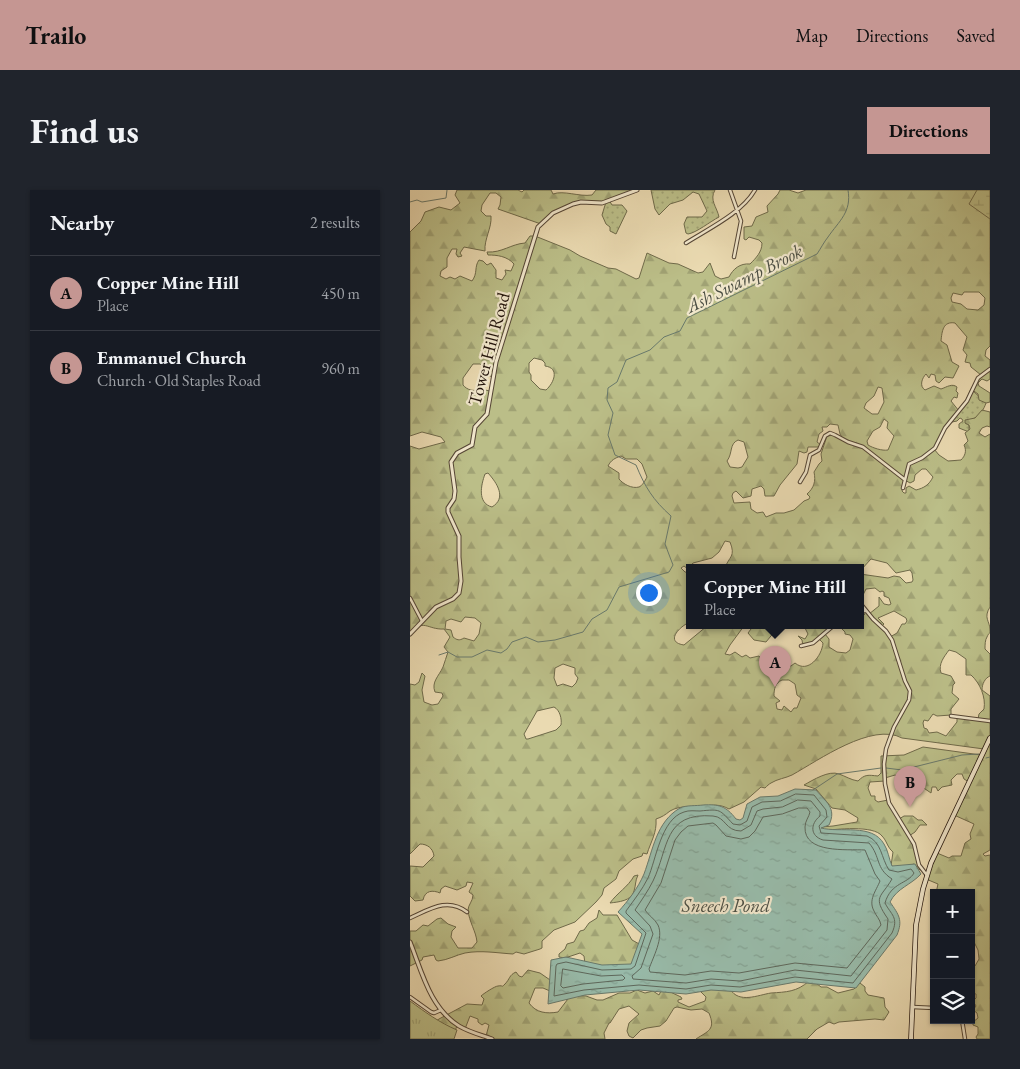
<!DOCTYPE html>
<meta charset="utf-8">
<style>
:root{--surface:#171b24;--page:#20242c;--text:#f1f3f6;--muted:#9ea1a6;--line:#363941;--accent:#c59692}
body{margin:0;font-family:"EB Garamond",serif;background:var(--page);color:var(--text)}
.controls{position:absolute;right:15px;bottom:15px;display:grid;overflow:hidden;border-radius:0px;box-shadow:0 1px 4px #0004}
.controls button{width:45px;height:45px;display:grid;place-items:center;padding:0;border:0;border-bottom:1px solid var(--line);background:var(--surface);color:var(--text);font:25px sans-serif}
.you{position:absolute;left:238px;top:402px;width:18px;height:18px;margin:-12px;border:4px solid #fff;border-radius:50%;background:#1a73e8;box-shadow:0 0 0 8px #1a73e833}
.badge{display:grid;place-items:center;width:32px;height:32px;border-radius:50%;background:var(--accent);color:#111;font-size:16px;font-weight:700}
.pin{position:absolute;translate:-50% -41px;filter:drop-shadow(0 1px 2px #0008)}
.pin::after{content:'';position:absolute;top:26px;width:18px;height:15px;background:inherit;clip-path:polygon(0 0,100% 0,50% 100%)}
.popup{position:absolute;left:276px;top:374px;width:178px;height:65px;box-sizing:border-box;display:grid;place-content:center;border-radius:0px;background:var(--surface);filter:drop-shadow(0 1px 4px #0005);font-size:16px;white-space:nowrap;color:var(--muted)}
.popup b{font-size:19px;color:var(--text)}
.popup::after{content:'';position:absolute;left:50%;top:100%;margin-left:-10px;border:10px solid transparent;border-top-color:var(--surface)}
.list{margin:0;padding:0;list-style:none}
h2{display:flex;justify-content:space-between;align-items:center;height:65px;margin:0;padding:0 20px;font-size:21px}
h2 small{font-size:16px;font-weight:400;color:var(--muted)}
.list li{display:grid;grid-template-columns:32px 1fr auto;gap:15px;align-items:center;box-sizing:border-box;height:75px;padding:0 20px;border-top:1px solid var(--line)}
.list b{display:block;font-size:19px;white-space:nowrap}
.list p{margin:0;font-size:16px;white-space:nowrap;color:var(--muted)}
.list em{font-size:16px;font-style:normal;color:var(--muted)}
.icon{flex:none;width:28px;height:28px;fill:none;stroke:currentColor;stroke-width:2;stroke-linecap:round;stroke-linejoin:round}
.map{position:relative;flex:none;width:580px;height:849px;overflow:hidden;border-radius:0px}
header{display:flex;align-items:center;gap:30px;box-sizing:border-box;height:70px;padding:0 25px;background:var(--accent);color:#111}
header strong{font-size:24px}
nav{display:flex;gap:28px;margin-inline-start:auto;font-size:18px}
.intro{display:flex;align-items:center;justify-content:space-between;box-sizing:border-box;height:120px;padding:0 30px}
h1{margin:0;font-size:35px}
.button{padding:12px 22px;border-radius:0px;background:var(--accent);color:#111;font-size:18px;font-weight:700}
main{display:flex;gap:30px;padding:0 30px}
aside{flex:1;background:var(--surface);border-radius:0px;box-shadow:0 1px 4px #0004}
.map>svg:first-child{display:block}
</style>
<header>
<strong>Trailo</strong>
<nav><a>Map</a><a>Directions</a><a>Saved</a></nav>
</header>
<div class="intro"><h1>Find us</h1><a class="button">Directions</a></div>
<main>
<aside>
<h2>Nearby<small>2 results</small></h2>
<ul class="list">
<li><span class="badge">A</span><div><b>Copper Mine Hill</b><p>Place</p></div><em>450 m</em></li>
<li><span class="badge">B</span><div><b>Emmanuel Church</b><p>Church · Old Staples Road</p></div><em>960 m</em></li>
</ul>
</aside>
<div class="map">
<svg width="580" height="849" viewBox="0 0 580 849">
<defs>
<pattern id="grass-dots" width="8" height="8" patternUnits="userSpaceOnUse" patternTransform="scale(1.25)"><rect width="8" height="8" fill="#bbbe88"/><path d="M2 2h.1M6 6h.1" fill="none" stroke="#a0a274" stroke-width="1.8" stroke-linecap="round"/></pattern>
<pattern id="forest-firs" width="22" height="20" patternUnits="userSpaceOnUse" patternTransform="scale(1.25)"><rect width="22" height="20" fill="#bbbe88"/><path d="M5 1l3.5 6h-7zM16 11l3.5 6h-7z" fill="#a0a274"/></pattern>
<pattern id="wetland-marsh" width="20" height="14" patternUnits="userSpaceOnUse" patternTransform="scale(1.25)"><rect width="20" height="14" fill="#bbbe88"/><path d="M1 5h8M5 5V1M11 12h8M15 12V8" fill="none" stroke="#a0a274"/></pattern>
<pattern id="park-tufts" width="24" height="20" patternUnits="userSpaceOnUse" patternTransform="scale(1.25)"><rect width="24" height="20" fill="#bbbe88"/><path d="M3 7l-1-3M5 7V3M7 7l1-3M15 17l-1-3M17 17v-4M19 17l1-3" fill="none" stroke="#a0a274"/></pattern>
<pattern id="water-ripples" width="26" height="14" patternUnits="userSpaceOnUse" patternTransform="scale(1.25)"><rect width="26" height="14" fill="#98bbaa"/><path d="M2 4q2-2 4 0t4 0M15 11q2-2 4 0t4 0" fill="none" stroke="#83a091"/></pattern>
</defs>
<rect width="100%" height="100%" fill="#eadab1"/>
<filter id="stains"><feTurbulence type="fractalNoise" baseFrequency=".004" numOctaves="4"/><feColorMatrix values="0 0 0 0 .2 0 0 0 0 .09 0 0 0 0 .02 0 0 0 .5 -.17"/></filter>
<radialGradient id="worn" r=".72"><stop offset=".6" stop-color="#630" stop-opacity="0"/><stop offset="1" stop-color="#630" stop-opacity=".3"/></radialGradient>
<path fill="url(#grass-dots)" stroke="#6f6a4a" d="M 241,0 L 305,0 C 299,10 307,17 309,27 C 301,31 286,43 278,44 L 276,43 L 274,34 L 277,27 L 292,27 L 297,21 L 289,4 L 283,2 L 273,10 L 260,14 L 249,25 L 245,19 Z
M 199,10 L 202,15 L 212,15 L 217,21 L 206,44 L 200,41 L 200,37 L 196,34 L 192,25 L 196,12 Z
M 561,199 L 576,213 C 574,219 570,226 563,229 C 555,232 561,227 555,233 L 559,235 L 559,242 L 549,238 L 549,234 L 553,231 L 552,229 L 550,228 L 547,231 L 542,232 L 541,231 L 555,212 Z"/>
<path fill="url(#forest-firs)" stroke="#6f6a4a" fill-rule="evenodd" d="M 47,0 L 108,0 L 112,2 L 114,0 L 141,0 L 143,4 C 154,0 169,7 182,5 L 186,0 L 221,0 L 222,2 L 192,13 L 171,12 L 143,22 L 131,34 L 88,19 L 90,15 L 91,7 L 86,3 L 80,3 L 72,15 L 71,21 L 76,26 L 81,26 C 82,38 74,49 75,61 L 54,57 L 50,63 L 52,66 L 48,67 L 46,64 L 47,59 L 42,59 L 37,68 L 37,77 L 31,81 L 30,86 L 36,89 L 40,87 L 45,89 L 50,86 L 62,91 C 68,83 64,77 69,70 L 73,71 L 77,75 L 81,73 L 86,80 L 86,88 L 92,90 L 96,84 L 95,80 L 101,81 L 104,74 C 97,66 87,65 78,65 L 77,62 C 92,63 101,54 115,53 L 120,46 L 125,46 L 160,60 L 170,66 L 198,78 L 206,79 L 226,89 L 229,88 L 237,63 L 259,73 L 268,74 L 288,83 L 293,82 L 300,73 L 305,86 L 311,89 L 319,87 C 323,79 330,73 340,74 C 346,68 352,62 352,53 L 349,50 L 339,47 L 336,50 L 334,49 L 334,37 L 342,36 L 346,27 L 358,22 L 357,16 L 368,4 L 370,0 L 379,0 L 388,3 L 396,0 L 580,0 L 580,156 L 576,160 L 575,166 L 580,170 L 580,189 L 577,191 L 572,189 L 568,193 L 569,196 L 580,203 L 580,212 L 576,213 L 569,210 L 568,204 L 561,199 L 571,185 L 561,177 L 560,173 L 555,172 L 557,165 L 553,160 L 557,147 L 545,133 C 533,131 532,141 531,151 L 537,155 L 542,172 L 549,176 L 543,188 L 535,187 L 529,193 L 526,191 L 525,185 L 521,184 L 519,188 L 516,184 C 512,188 509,196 515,200 L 524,196 L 531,199 C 537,197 542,193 547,197 L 546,201 L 548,203 L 547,208 L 544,207 L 541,211 L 549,221 L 536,237 L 524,259 L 529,265 L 538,271 L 551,270 C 555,266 557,261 554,255 L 558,251 L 555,243 L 560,239 L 559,235 L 555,233 L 555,230 L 565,228 L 572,220 L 580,222 L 580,237 L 577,236 L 572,238 L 569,243 L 575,247 L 580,244 L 580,417 C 573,428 580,431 580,440 C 580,445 579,442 577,447 C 575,450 575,455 575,459 L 580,464 L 580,486 C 575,488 572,494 572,500 L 580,506 L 580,660 L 573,664 L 575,666 L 580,665 L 580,849 L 567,849 L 566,847 L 568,844 L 568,837 L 563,835 L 563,832 L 568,828 L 567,823 L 563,820 L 566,816 L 563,811 L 566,808 L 566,804 L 561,803 C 561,797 566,790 561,785 L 561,778 L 565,776 L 569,769 L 568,760 L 561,746 L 561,703 L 526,703 L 528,694 L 516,689 L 527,663 L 539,668 L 542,666 L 551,666 L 555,653 L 561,649 L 560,644 L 564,634 L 544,625 L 559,592 L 554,589 L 552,584 L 547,584 L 541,590 L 542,595 L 532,597 L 528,601 L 526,597 L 522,597 L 521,603 L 505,592 C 499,596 494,597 488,594 L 490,588 L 485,585 L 475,588 L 475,591 L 460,592 L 458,598 L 461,606 L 465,606 L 465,610 L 468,612 L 478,610 L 489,629 L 494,626 L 503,626 L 508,630 L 512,630 L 517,635 L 510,635 L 505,642 L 499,646 L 504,655 L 511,680 L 508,679 L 504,674 L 490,678 L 481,676 L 483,662 C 477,657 477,651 472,646 C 464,635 425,639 413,641 L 410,638 L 411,637 L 423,636 L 447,632 L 448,628 L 435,620 L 422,618 L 406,599 L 394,595 C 403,590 419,580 429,584 C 435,586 441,590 448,591 C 455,584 458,585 468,586 L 471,583 L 471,566 L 494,565 L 513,557 L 571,565 L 574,559 L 492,548 C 462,532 409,570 382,585 C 376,588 367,589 361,593 C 359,594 357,596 355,598 L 351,597 L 334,612 L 319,619 C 310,614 304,615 295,616 C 284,617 270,615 260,621 C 255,625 252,627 246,629 C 247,643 241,651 237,664 L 233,663 L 232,666 L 223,669 L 209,681 L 206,689 L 194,698 L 192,705 L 186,712 L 165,732 L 144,740 L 132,751 L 132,758 L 130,759 L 114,764 L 106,762 L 103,764 C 87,763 71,760 55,763 C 46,765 38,770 28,771 L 26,770 L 24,765 L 13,767 L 12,770 L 0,776 L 0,741 L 6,741 L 13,735 L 18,736 L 27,729 L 31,728 L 38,734 L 46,737 L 42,741 L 41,747 L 48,758 L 62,758 L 67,752 C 66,741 59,732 58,720 C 58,715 63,711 63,705 L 59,702 L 63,693 L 57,692 L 56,696 L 47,700 L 35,696 L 31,699 L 30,703 C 23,700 15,700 13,710 L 5,711 L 0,706 L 0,676 L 13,677 L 24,666 C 23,658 17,654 10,654 L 0,664 L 0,494 L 5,495 L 9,492 L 12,483 L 15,486 L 12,500 L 14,512 L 22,515 L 28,514 L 33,506 L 32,503 L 25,502 C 21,492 29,486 33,477 C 35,472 36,467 38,462 L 34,457 L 40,447 L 34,439 C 17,440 13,427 0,445 L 0,256 L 9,259 L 35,252 L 31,247 L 12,242 L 0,246 L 0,42 L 11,31 L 15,22 L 29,17 L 41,20 L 50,13 L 45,5 ZM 554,102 L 569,102 L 575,108 L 574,115 L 568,120 L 557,119 L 551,114 L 542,112 L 541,108 L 543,103 L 552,105 ZM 124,168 L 132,170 L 135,173 L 135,176 C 150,178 144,193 136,200 L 130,199 L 121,190 L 121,185 L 119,182 L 119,173 ZM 63,174 L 70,174 L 77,180 L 77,185 L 83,187 L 80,201 L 70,199 C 64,202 57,200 53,195 L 53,188 ZM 468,197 L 472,198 L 474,212 L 468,224 L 462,224 L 454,218 L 456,213 L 464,206 ZM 474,229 L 478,232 L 477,238 L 484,246 L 478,260 C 472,261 463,258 458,255 L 457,251 L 463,241 L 470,237 ZM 420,234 L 428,235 L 430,244 L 433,249 L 424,245 L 417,246 L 411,264 L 412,271 L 409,274 L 404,282 C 406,291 404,298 397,304 L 400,307 L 399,309 L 394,311 L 384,320 L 374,323 L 366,323 L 356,327 L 353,322 L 347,323 L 341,319 L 340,312 L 324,313 L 322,306 L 323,303 L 326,301 L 333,308 L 341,306 L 342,299 L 351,296 L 354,299 L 355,306 L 364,306 L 370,295 L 387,274 L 389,261 L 394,263 L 397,262 L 398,257 L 410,257 L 411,255 L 407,252 L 409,244 L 413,241 L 412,237 L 417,237 ZM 328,250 L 334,252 L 338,267 L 332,277 L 328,278 L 320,277 L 317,271 C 323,263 319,254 328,250 ZM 211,266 L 216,269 L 227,269 L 232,274 L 237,287 C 235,291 232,296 229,297 C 222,299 213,294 209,289 L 209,283 L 198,276 C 201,270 205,268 211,266 ZM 512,279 L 516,279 L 523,287 C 519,295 514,298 506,300 L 499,296 L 496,298 L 496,303 L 494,303 L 492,301 L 495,290 L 500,293 L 504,291 L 505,285 ZM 78,283 C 87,293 97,308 82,317 C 67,313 71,295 75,284 ZM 315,351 L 320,352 C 326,367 319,366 315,378 L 450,378 L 450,381 L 461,369 L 477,373 L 486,383 L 500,380 L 502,383 L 503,390 L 502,392 L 496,393 L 490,387 L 484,386 L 478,388 L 450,384 L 450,406 L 453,405 L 456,399 L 465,398 L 470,402 L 472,401 L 474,402 L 474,406 L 479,408 L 481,414 L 479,415 L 474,414 L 469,407 L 469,416 L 459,424 L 450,413 L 450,425 L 455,424 L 450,428 L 450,436 L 429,436 L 435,442 L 435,444 L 440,445 L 443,449 L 440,460 L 436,463 L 427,462 L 419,457 L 419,449 L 415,444 L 418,440 C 411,433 399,436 390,436 L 395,438 L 398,444 L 395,449 L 388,446 L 392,450 L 393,456 L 401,454 L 409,449 L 413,453 C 412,466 398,484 385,473 L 381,476 L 376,476 L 371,471 L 366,475 L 362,474 L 360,470 L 352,470 L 349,466 L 340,468 L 336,465 L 332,467 L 325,462 L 320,465 L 315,464 L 320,455 L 334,436 L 341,439 L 338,443 L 344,450 L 356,452 L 365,441 L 376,436 L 297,436 L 274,455 C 254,452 270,436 280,432 L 280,383 L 275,382 L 271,378 L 274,376 L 278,379 L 283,373 L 302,368 L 309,362 ZM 484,421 L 496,428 L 497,431 L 495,434 L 492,434 L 487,443 L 480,447 L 471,437 L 474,434 L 468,428 ZM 55,427 L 65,428 L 71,433 L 69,444 L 64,451 L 54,448 C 49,451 47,450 43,447 L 41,440 L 35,439 L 36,431 L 41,429 L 51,432 ZM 539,460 L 546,462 L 556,469 L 556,485 L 561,485 C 570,493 576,507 574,519 L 569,524 L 568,529 L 547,526 L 547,532 L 536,546 L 527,542 L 519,543 L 517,539 L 514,538 L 513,533 L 514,530 L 518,531 L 523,524 L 527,526 L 541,525 L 541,519 L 549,509 L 542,503 L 543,495 L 545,493 L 541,486 L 531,483 C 528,474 534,467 539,460 ZM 153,474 L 165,478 L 165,484 L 168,488 L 166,493 L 162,497 L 153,494 L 147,496 L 144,488 L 145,478 ZM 372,490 L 379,490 L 385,494 L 387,505 L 391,508 L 387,518 L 384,518 L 381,522 L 374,516 L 372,520 L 367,519 L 366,513 L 370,511 L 364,506 C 364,499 365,493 372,490 ZM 144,517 C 150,520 152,529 151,535 L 146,540 L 118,549 L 116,549 L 114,544 L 127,521 Z
M 228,685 C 225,691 226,695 224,701 C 222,711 208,712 200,713 C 207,703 218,697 224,686 Z
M 189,720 L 193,725 L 207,725 L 222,750 L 231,755 L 225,781 L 175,774 L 174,766 L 170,763 L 155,768 L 149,767 L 149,764 L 155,759 L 157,754 L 164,752 L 170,741 L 174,740 L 179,733 L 187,728 Z
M 118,780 L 130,783 L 143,792 L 140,801 L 133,798 L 125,798 L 119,813 C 126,823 137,824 148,822 L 161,805 L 176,806 L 187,810 L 193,810 L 209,803 L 220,803 L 227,800 L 235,803 L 243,801 L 249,805 L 252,799 L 254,799 L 271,807 L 272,809 L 268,810 L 268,812 L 279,817 L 295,811 L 296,807 L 289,800 L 320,799 C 329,814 348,805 361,803 C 376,802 387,802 399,791 L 406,793 L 411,797 L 417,797 L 428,803 L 444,799 L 450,793 L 455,797 L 455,801 L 458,805 L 474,808 L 475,817 L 479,822 L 474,830 L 465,829 L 429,832 L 424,834 L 419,832 L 407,839 L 397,849 L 286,849 C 298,841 306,840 299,823 L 292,819 L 281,820 L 267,817 L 264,818 L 256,831 L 250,836 L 237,838 L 231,840 L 223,848 L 219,846 L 217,841 L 219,833 L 229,824 L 219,816 L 209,819 L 200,833 L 199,833 L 194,843 L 195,849 L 78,849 L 76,846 L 79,835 L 75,833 L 72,835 L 68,832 L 68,829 L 60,826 L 55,839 L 47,836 L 44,843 L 0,849 L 29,829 L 57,814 L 72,815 L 74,809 L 71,806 C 73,804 85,796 88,796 C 94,795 91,798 95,794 C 100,789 99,785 106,782 L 109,786 L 112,787 Z"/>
<path fill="url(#wetland-marsh)" stroke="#6f6a4a" d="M 567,0 L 580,0 L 580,29 L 559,14 Z"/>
<path fill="url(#park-tufts)" stroke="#6f6a4a" d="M 0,811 C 15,822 30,833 47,840 L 44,849 L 0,849 Z"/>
<path fill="url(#water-ripples)" stroke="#69796b" d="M 385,599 L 406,600 C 416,612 427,618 419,635 L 411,638 C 430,643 462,633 474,654 C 478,660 479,669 482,676 L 505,674 L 511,684 C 501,695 487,698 480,712 C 489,725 493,730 487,745 L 446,798 L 386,792 L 331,802 L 301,800 L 276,804 L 229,800 L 175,805 L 138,814 L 141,770 L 156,767 L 192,775 L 221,774 L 232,744 L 208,722 C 218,711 228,698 234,684 C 243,660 246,632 270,618 C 276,615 286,616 293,615 C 309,614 316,616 326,629 L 330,630 L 333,628 L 337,614 L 350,607 L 368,606 Z"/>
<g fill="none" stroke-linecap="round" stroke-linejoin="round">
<path stroke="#5e685c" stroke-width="1" d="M 386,604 L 404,605 L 416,620 L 417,627 L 409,636 L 411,643 L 457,646 C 472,652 471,668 479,680 L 488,682 L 501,679 L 504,683 C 498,694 481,692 475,713 C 481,725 489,727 482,743 L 443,793 L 385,787 L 330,797 L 301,795 L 276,799 L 229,795 L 174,800 L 144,806 L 146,776 L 147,774 L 156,772 L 192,780 L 221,779 L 225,776 L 236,743 L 216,723 L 216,721 C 224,710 232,700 238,688 C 246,670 251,629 274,622 C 279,620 285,621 290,621 C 311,619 309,619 323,634 L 330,635 L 337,631 L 342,617 L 352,612 L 370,611 Z
M 388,610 L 401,611 L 410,622 L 410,626 C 400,634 400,646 413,650 L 459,653 C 471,667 465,678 482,689 C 471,708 462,706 478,729 L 477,740 L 441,786 L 385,780 L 330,791 L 301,789 L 276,793 L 223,789 L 222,786 L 231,778 L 243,744 L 240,736 L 225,720 C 231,711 238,701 243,691 C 259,658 253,622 303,626 C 316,627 315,641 331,641 L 341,635 L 347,621 L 353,619 L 372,617 Z
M 389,618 L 397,618 L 400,622 C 399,627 395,631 395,637 C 394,664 437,659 455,660 L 465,684 L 470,691 C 466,701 458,710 464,721 C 466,726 470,729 471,735 L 437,778 L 385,773 L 329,783 L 301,781 L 275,785 L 240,782 L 239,779 C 243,767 254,748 248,735 C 245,729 238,725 235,720 L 251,693 L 265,650 L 271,642 L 278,636 L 303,633 L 306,635 L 316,646 L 331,649 L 339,647 L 345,641 L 353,627 L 372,624 Z
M 153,779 L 191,786 L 212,785 L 215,788 L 213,790 L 173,794 L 153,798 L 151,796 Z"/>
<path stroke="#69796b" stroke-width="1" d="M 0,12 L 7,10 L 12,12 L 36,8 L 37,0
M 29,465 L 38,462 L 47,467 L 62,467 L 77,460 L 91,463 L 97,459 L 102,452 L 116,447 L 128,452 L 145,450 L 173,442 L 182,429 L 197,420 L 209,397 L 259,382 L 263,375 L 255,354 L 261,326 C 243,310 235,297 226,275 L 205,265 L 198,245 L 203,223 L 197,210 L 198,198 L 207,192 L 216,170 L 240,160 L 254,147 L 270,141 L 277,128 L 407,64 C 411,58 414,52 418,47 C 429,31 442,22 438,0
M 576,568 L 580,567
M 476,578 L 492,580 L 552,565 L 569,564
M 403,600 L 427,584 L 471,578"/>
<defs>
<path id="minor" d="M 320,0 L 331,31 L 324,67
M 276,53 C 298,39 332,23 345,0
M 390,292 L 396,282 L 400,265 L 409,260 L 415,246 L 420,243 L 425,245 L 438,252 L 453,257 L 494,289
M 493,298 L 499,274 L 512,268 L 525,258 L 535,238 L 557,211 L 568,188 L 580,179
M 450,383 L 450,382
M 0,408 L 12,431
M 450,413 L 463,429 L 476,441 L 482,450 L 495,491 L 500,501 L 499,510 L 484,537 L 476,559 L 474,574 L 475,594 L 479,613 L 504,654 L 509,675 L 516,684
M 450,421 L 456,421
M 391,456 L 403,453 L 423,436
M 541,526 L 580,531
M 0,728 C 20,719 38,707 57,722
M 0,807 L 21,822 L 24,823 L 31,820
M 503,817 L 524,818
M 561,820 L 562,820
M 552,830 L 555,849"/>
<path id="tertiary" d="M 0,444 L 26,417 L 43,409 L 49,403 L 51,391 L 49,367 L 49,346 L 38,322 L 38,318 L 44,309 L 45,301 L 41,272 L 47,263 L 62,255 L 65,237 L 77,224 L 86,172 L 128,37 L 143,23 L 163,14 L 171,12 L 192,13 L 227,0
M 0,752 C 12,782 20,818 49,836 C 59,842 71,845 82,849"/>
<path id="secondary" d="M 501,849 L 506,735 L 513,699 L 521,673 L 580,548"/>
</defs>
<use href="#minor" stroke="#554636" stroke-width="4.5"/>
<use href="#tertiary" stroke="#554636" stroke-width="5"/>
<use href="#secondary" stroke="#23150d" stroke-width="5.5"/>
<use href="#minor" stroke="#f1e7cc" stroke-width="2.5"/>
<use href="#tertiary" stroke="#f1e7cc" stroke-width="3"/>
<use href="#secondary" stroke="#f1e7cc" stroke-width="4"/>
</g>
<g text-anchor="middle" stroke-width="4.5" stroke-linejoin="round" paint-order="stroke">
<g font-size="18" fill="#23150d" stroke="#f1e7cc">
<text transform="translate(79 159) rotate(-75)" y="6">Tower Hill Road</text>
</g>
<g font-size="19" font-style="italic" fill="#4c4f44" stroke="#f1e7cc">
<text transform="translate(334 88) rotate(-27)" y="7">Ash Swamp Brook</text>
<text x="316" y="722">Sneech Pond</text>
</g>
</g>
<rect width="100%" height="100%" filter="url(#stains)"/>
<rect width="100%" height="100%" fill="url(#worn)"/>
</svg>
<div class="controls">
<button>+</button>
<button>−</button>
<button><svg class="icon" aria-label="layers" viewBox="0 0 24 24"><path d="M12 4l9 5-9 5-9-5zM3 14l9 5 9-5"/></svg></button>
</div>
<div class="you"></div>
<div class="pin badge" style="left:365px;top:497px">A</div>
<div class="popup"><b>Copper Mine Hill</b>Place</div>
<div class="pin badge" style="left:500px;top:617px">B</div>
</div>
</main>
